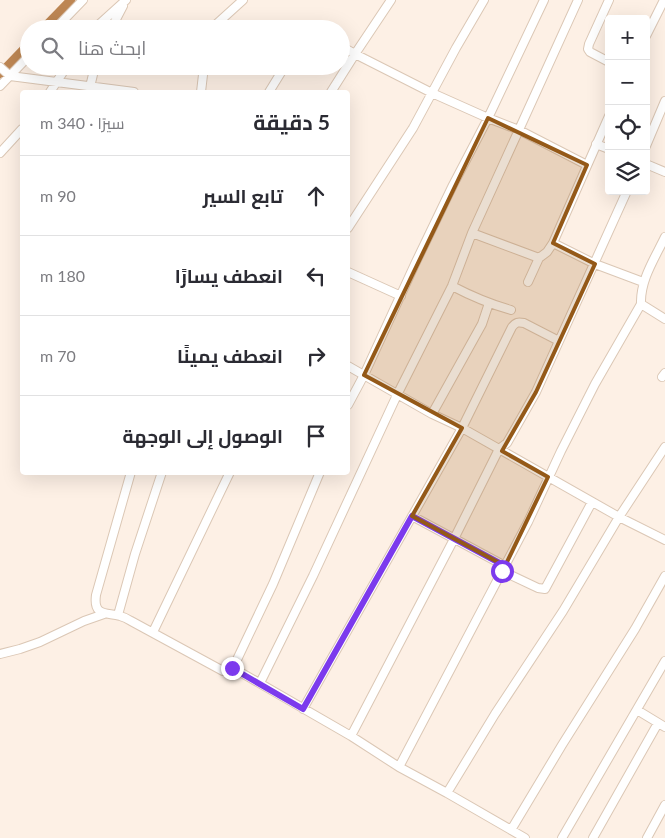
<!DOCTYPE html>
<html lang="ar">
<meta charset="utf-8">
<style>
:root{--surface:#fff;--page:#f2f2f3;--text:#2b2b33;--muted:#7c7c81;--line:#e1e1e2}
body{margin:0;font-family:Lato,Cairo,sans-serif;background:var(--page);color:var(--text);direction:rtl}
.controls{position:absolute;right:15px;top:15px;display:grid;overflow:hidden;border-radius:5px;box-shadow:0 5px 20px #0002}
.controls button{width:45px;height:45px;display:grid;place-items:center;padding:0;border:0;border-bottom:1px solid var(--line);background:var(--surface);color:var(--text);font:25px sans-serif}
.stop{position:absolute;width:15px;height:15px;margin:-11px;border:4px solid #7c3aed;border-radius:50%;background:#fff}
.stop.end{background:#7c3aed;border-color:#fff;box-shadow:0 1px 5px #0008}
.list{margin:0;padding:0;list-style:none}
h2{display:flex;justify-content:space-between;align-items:center;height:65px;margin:0;padding:0 20px;font-size:21px}
h2 small{font-size:16px;font-weight:400;color:var(--muted)}
.list li{display:grid;grid-template-columns:32px 1fr auto;gap:15px;align-items:center;box-sizing:border-box;height:80px;padding:0 20px;border-top:1px solid var(--line)}
.list b{display:block;font-size:19px;white-space:nowrap}
.list em{font-size:16px;font-style:normal;color:var(--muted)}
.icon{flex:none;width:28px;height:28px;fill:none;stroke:currentColor;stroke-width:2;stroke-linecap:round;stroke-linejoin:round}
.map{position:relative;flex:none;width:665px;height:838px;overflow:hidden;direction:ltr}
.search{position:absolute;background:var(--surface);box-shadow:0 5px 20px #0002;left:20px;top:20px;width:330px;height:55px;display:flex;align-items:center;gap:12px;box-sizing:border-box;padding:0 18px;border-radius:28px;color:var(--muted);font-size:19px}
.panel{position:absolute;background:var(--surface);box-shadow:0 5px 20px #0002;left:20px;top:90px;width:330px;height:385px;border-radius:5px;direction:rtl}
.map>svg:first-child{display:block}
</style>
<div class="map">
<svg width="665" height="838" viewBox="0 0 665 838">
<rect width="100%" height="100%" fill="#fdf0e5"/>
<g fill="none" stroke-linecap="round" stroke-linejoin="round">
<path stroke="#bd8653" stroke-width="9" d="M 43,29 L 71,0
M 0,74 L 29,44"/>
<defs>
<path id="street" d="M 55,29 L 83,0
M 94,29 L 126,0
M 111,29 L 123,6
M 211,29 L 243,0
M 307,29 L 310,26 L 315,29
M 646,36 L 664,0
M 341,46 L 355,54 L 432,93 L 488,118 L 519,130 L 587,165
M 609,62 L 590,52 L 588,49 L 589,44 L 609,0
M 0,67 L 10,76 L 134,92
M 0,86 L 29,56
M 90,87 L 95,66
M 50,92 L 67,66
M 201,92 L 204,66
M 269,92 L 285,66
M 331,92 L 355,54 L 391,0
M 596,144 L 609,149
M 646,146 L 665,101
M 0,153 L 22,129
M 646,164 L 665,172
M 348,228 L 413,128 L 456,48 L 484,0
M 472,233 L 539,258
M 665,237 C 655,258 640,280 641,304 L 665,319
M 553,243 L 595,264 L 643,282
M 348,272 L 401,296
M 528,282 L 539,258 L 547,252 L 553,243 L 609,116
M 452,286 C 471,296 490,304 511,310
M 348,366 L 432,414 L 462,428 L 619,517 L 665,540
M 662,377 L 665,373
M 348,405 L 364,375 L 415,264 L 453,185 L 488,118 L 544,0
M 432,414 L 482,324 L 489,303
M 131,472 L 96,595 C 93,617 107,612 120,616 C 124,617 128,619 131,621 L 223,671 L 233,668 L 351,736 L 399,767 L 447,793 L 525,838
M 412,516 L 505,566
M 502,571 L 538,588 L 545,589 L 592,502
M 118,615 L 135,554 L 162,472
M 153,632 L 230,472
M 0,654 L 20,649 L 40,642 L 84,621 L 104,614
M 233,668 L 273,584 L 320,472
M 260,683 L 313,576 L 397,395 L 452,286 L 472,233 L 578,0
M 303,709 L 462,428 L 512,327 C 516,322 518,322 524,323 L 559,341
M 637,710 L 665,727
M 351,736 L 454,539 L 499,449 L 507,443 L 536,392 L 627,191
M 399,767 L 528,522 L 561,451 L 595,384 L 641,304
M 447,793 L 495,714 L 563,611 L 619,517 L 665,447
M 511,830 L 562,745 L 635,629 L 665,576
M 562,838 L 665,661
M 593,838 L 658,723
M 647,838 L 665,805"/>
</defs>
<use href="#street" stroke="#dbc7b5" stroke-width="10"/>
<use href="#street" stroke="#fff" stroke-width="8"/>
</g>
<g fill="none" stroke-linecap="round" stroke-linejoin="round">
<path stroke="#7c3aed" stroke-width="6" d="M 232,668 L 303,709 L 412,516 L 505,566 L 502,571"/>
</g>
<path fill="#945918" fill-opacity="0.2" stroke="#945918" stroke-width="4" stroke-linejoin="round" d="M 488,118 L 587,165 L 553,243 L 595,264 L 536,392 L 502,451 L 548,477 L 505,566 L 412,516 L 462,428 L 364,375 Z"/>
</svg>
<div class="controls">
<button>+</button>
<button>−</button>
<button><svg class="icon" aria-label="locate" viewBox="0 0 24 24"><circle cx="12" cy="12" r="6"/><path d="M12 2v4M12 18v4M2 12h4M18 12h4"/></svg></button>
<button><svg class="icon" aria-label="layers" viewBox="0 0 24 24"><path d="M12 4l9 5-9 5-9-5zM3 14l9 5 9-5"/></svg></button>
</div>
<div class="stop" style="left:502px;top:571px"></div>
<div class="stop end" style="left:232px;top:668px"></div>
<div class="search"><svg class="icon" aria-label="search" viewBox="0 0 24 24"><circle cx="10" cy="10" r="6"/><path d="M15 15l6 6"/></svg>ابحث هنا</div>
<section class="panel">
<h2>5 دقيقة<small>سيرًا · 340 m</small></h2>
<ul class="list">
<li><svg class="icon" aria-label="ahead" viewBox="0 0 24 24"><path d="M12 20V5M6 11l6-6 6 6"/></svg><div><b>تابع السير</b></div><em>90 m</em></li>
<li><svg class="icon" aria-label="left" viewBox="0 0 24 24"><path d="M17 20v-9H6M10 6l-5 5 5 5"/></svg><div><b>انعطف يسارًا</b></div><em>180 m</em></li>
<li><svg class="icon" aria-label="right" viewBox="0 0 24 24"><path d="M7 20v-9h11M14 6l5 5-5 5"/></svg><div><b>انعطف يمينًا</b></div><em>70 m</em></li>
<li><svg class="icon" aria-label="arrive" viewBox="0 0 24 24"><path d="M6 21V4h12l-3 4 3 4H6"/></svg><div><b>الوصول إلى الوجهة</b></div></li>
</ul>
</section>
</div>
